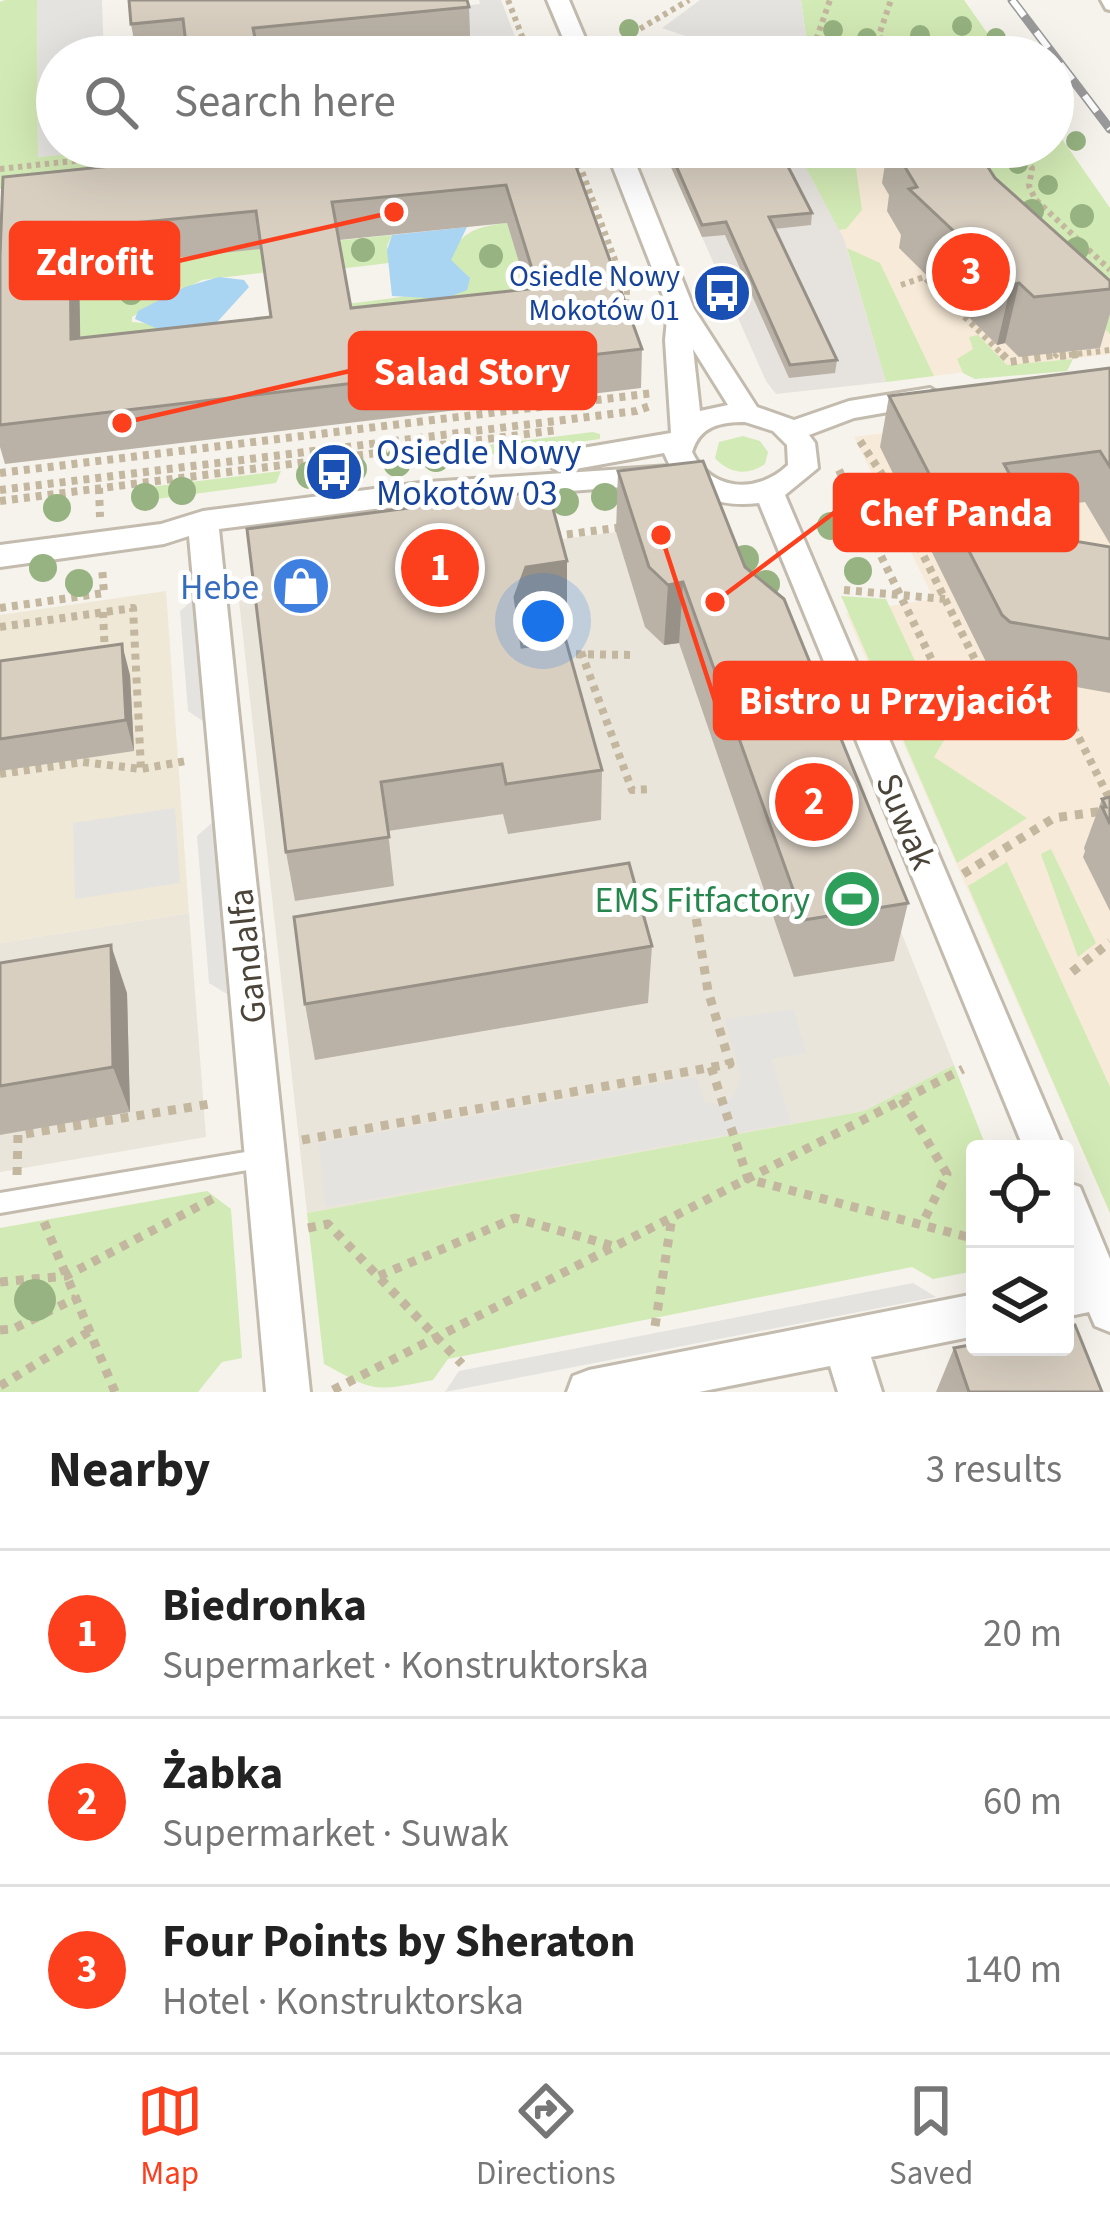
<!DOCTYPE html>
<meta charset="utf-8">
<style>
:root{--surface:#fff;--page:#f6f6f6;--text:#222;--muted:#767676;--line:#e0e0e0;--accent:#fc3f1d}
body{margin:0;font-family:"Source Sans 3",sans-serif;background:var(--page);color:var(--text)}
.controls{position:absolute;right:36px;bottom:36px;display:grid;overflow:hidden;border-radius:12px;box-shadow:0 12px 48px #0002}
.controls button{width:108px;height:108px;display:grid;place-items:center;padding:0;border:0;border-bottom:3px solid var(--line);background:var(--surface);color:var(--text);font:60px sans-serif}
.you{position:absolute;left:543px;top:621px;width:42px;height:42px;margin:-30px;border:9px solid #fff;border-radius:50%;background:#1a73e8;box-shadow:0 0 0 18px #1a73e833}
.badge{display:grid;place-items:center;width:78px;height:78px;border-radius:50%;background:var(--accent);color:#fff;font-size:39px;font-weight:700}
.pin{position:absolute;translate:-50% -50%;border:6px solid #fff;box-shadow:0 3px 12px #0006}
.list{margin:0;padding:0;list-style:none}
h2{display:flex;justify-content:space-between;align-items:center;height:156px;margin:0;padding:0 48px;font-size:51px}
h2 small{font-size:39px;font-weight:400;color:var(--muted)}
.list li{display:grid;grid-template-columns:78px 1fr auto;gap:36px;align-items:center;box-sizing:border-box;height:168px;padding:0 48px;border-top:3px solid var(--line)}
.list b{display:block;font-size:45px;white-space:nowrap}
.list p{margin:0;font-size:39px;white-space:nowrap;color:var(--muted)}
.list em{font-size:39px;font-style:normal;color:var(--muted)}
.icon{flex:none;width:66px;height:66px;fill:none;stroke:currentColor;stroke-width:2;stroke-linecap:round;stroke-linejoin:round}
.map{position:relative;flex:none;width:1110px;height:1392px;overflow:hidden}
.search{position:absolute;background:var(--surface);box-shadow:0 12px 48px #0002;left:36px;right:36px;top:36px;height:132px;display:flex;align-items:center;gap:30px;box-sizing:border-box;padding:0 42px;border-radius:66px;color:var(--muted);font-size:45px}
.sheet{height:660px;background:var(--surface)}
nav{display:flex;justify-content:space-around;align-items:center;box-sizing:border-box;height:168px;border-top:3px solid var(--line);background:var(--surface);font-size:33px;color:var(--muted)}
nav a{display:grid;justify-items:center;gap:6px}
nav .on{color:var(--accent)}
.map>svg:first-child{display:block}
</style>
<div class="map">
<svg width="1110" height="1392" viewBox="0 0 1110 1392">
<rect width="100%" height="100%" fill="#f6f3ec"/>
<path fill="#eae5da" d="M 616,532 L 778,622 L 954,1065 L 864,1111 L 307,1213 L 237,583 Z
M 189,913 L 206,1137 L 0,1172 L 0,943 Z"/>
<path fill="#f7ead8" d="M 795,147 L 943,147 L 996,229 L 1110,334 L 1110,354 L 886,382 L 844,239 Z
M 1110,404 L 1110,1213 L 846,613 L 934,599 L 854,437 Z"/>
<path fill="#e6e2dd" d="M 662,147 L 795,147 L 844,239 L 886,382 L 776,394 L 766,381 Z"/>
<path fill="#efe8d6" d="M 166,591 L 189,913 L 0,943 L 0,615 Z"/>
<path fill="#d2eab5" d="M 5,0 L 37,0 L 38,157 L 134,147 L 352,147 L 0,189 L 0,2 Z
M 801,0 L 964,0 L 1004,57 L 809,57 Z
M 1053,126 L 1110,208 L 1110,334 L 996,229 L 943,147 L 1053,147 Z
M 795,147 L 853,147 L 862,210 L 846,229 L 839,230 Z
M 507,223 L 538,326 L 355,347 L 347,304 L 417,295 L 469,278 L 450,260 C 458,231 480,226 507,223 Z
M 392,235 L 387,246 L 389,263 L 330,270 L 328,265 L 202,280 L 132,317 L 132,322 L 153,324 L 165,332 L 81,378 L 79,268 Z
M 847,248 L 880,263 L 934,376 L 886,382 Z
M 978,335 L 1007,365 L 1073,359 L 1067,371 L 975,379 L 963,373 L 957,359 L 973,349 L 969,337 Z
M 593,432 L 600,434 L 600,439 L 394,468 L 392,457 Z
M 743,436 L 760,441 L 768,452 L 765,464 C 748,476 729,474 715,458 L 719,442 Z
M 281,471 L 276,483 L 134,502 L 133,489 Z
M 841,596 L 886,599 L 924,680 L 874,671 Z
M 883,693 L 965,706 L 934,757 L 1027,818 L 957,863 Z
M 1051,849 L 1096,943 L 1078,957 L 1041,854 Z
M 1007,862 L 1110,1087 L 1110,1213 L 968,886 Z
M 954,1065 L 987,1149 L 975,1149 L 975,1271 L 933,1279 L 912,1267 L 448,1359 L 433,1380 C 372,1392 376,1392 324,1364 L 307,1213 L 864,1111 Z
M 207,1191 L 231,1209 L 242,1358 L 222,1362 L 198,1392 L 0,1392 L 0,1228 Z"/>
<path fill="#e5e3e0" d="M 37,0 L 102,0 L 104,57 L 57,57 L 57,147 L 134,147 L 38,157 Z
M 479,0 L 501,0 L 523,57 L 478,57 L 461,6 L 480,4 Z
M 700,0 L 801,0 L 809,57 L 620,57 L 661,52 L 691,38 L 662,28 Z
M 193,600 L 204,722 L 188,711 L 180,611 Z
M 175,808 L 180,883 L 75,899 L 73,823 Z
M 213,822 L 227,994 L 209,983 L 197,836 Z
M 793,1009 L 807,1053 L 772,1059 L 791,1123 L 325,1207 L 319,1143 L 697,1077 L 705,1103 L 720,1104 L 732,1097 L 741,1077 L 725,1019 Z
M 913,1283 L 936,1297 L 445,1392 L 459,1371 Z"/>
<path fill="#a9d4f2" d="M 467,227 L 451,260 L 470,278 L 467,290 L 444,299 L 392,296 L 387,250 L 392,235 Z
M 219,277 L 244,280 L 249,287 L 209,331 L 165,332 L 135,319 L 138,311 L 185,287 Z"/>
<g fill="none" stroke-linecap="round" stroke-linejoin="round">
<defs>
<path id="service" d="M 1101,0 L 1110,0 L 1110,10 L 1106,9 Z
M 264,1149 L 271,1151 L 274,1158 L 271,1165 L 264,1167 L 0,1213 L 0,1193 Z"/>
<path id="minor" d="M 547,0 L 569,0 L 593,57 L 571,57 Z
M 605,147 L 629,147 L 694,309 L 757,407 L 794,420 L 849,401 L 930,388 L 944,397 L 940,403 L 854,418 L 809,435 L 815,443 L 818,468 L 785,495 L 1064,1149 L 1024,1149 L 759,503 C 727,507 698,500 675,476 L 662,484 L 428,502 L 219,529 L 310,1392 L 266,1392 L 189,536 L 164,544 L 0,567 L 0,545 L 161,524 L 203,511 L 428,482 L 670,466 L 664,453 L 559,472 L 544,462 L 559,452 L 671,433 L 665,340 L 668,309 ZM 693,349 L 728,405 L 700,411 ZM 745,422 L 773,431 L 787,445 L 788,465 C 758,494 711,492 692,452 C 700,426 720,422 745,422 Z
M 1065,1182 L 1080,1187 L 1110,1259 L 1110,1332 L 1095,1326 L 1089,1312 L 1065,1317 L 1065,1275 L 1073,1274 L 1065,1253 Z
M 975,1294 L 975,1336 L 871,1357 L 882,1392 L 838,1392 L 830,1366 L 699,1392 L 567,1392 L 573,1376 L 589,1370 Z"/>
</defs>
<use href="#service" stroke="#c2bbae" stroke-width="6"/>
<use href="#minor" stroke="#c2bbae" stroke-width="6"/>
<path stroke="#c4b79f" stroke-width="6" stroke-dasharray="4.5 4.5" stroke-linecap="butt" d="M 508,0 L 530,57
M 609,47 L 689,0
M 817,57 L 817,37 L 830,0
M 854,57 L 881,46
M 887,57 L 879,35 L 891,0
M 573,147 L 627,292 L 625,312
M 1012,147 L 1032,168 L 1029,186 L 1035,199 L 1110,270
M 0,169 L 201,147
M 901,285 L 924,277 L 1005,357
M 1060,356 L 1110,350
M 1054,357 L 1058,353"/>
<path stroke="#c4b79f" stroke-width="8" stroke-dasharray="6 6" stroke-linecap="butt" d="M 1002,354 L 1010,362 L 1058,354
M 1060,356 L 1079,354
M 860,441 L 887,482 L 992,694
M 839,470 L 946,689
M 0,473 L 654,393
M 99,488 L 100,517
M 0,490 L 636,411 L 653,405
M 0,501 L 558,430
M 555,536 L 623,527
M 872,539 L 907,522
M 844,590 L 945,599
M 0,608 L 104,593 L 102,567
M 103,612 L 105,656
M 0,627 L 133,608 L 141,769
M 581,652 L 632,790 L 650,789
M 564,654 L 634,655
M 886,683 L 1061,702 L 1110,800
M 0,774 L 83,762 L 141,769 L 186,761
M 1100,811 L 1110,810"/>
<path stroke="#c4b79f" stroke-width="9" stroke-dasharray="8 8" stroke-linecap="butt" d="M 963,874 L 1054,818 L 1110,810
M 1072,972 L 1110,942
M 711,1067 L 748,1179 L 975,1239
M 902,1099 L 947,1174 L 922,1224
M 302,1140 L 730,1064 L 708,991 L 693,899
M 17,1175 L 18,1135 L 210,1104
M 44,1222 L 115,1392
M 308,1228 L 328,1224 L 462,1364
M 379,1276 L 515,1218 L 613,1246
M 0,1282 L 66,1276 L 218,1196
M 655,1326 L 672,1217
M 0,1330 L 13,1329 L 76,1298
M 0,1386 L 90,1331
M 333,1390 L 963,1069"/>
<use href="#service" fill="#fff" fill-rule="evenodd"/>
<use href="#minor" fill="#fff" fill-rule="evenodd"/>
<defs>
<path id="rail" d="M 1012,0 L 1110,129"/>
</defs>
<use href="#rail" stroke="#9a9a9a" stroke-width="9"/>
<use href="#rail" stroke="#fff" stroke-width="6" stroke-dasharray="20" stroke-linecap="butt"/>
</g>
<g fill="#97b381">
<circle cx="962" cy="26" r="10"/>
<circle cx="629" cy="29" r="10"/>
<circle cx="833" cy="30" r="10"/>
<circle cx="920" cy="35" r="10"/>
<circle cx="867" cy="38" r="10"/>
<circle cx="996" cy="38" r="10"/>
<circle cx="1076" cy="141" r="10"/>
<circle cx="1018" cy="164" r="10"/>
<circle cx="1048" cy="185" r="10"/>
<circle cx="1032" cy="211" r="12"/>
<circle cx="1082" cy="216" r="12"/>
<circle cx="1077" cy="249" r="12"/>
<circle cx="363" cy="250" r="12"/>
<circle cx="491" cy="256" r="12"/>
<circle cx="131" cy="293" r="12"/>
<circle cx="436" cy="458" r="14"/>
<circle cx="397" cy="463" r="14"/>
<circle cx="353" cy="469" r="14"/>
<circle cx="310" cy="475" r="14"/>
<circle cx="182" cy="491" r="14"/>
<circle cx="145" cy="497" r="14"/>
<circle cx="605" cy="497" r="14"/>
<circle cx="565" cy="502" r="14"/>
<circle cx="57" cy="508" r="14"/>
<circle cx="831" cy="526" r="14"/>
<circle cx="745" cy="559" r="14"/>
<circle cx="43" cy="568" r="14"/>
<circle cx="858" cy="571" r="14"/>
<circle cx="79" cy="583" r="14"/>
<circle cx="766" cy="584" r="14"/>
<circle cx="35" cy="1300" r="21"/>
</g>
<path fill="#bab2a6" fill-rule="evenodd" d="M 129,0 L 469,7 L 471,57 L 137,57 L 131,24 Z
M 569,147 L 642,349 L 641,388 L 5,464 L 0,447 L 0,256 L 3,177 ZM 507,223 L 527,289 L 351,308 L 339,240 ZM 261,249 L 271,317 L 80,338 L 79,268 Z
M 662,147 L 778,147 L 812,213 L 811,225 L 774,229 L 837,360 L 835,373 L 789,378 L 725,235 L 702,237 Z
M 885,147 L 975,147 L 995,178 L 1110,281 L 1110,314 L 1100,348 L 1019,357 L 1005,343 L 997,345 L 899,248 L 901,235 L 887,211 L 889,195 L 882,183 L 887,151 Z
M 1110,368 L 1110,544 L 1085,502 L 1030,510 L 1044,536 L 1110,547 L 1110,693 L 997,673 L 988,666 L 880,447 L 889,396 Z
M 618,471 L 745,567 L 908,903 L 894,961 L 794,977 L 679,643 L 664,645 L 645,627 L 616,532 Z
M 567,561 L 567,612 L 526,618 L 520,635 L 522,647 L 602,770 L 601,820 L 508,834 L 503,814 L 388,831 L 394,886 L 295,901 L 286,852 Z
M 0,661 L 130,675 L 134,751 L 0,771 Z
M 1110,797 L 1110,911 L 1083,857 L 1085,851 L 1084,848 L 1102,799 Z
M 652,946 L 648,1003 L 315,1060 L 305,1004 Z
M 0,963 L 127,993 L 130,1112 L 0,1135 Z
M 954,1348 L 1102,1392 L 936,1392 Z"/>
<path fill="#979187" d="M 70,229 L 79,268 L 81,378 L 71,339 Z
M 1019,283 L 1005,343 L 997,345 L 1011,285 Z
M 567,561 L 567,612 L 526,618 L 516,648 L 515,597 L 526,567 Z
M 683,582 L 679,643 L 664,645 L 668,585 Z
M 122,644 L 130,675 L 134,751 L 126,720 Z
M 111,945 L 127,993 L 130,1112 L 113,1067 Z"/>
<path fill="#d8cfc1" stroke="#979187" stroke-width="3" fill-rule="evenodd" d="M 129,0 L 467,0 L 469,7 L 253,28 L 255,38 L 186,44 L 183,19 L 131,24 Z
M 297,147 L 569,147 L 642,349 L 0,425 L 0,256 L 3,177 ZM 506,185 L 538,288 L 351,308 L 332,202 ZM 256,211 L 271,317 L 71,339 L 70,229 Z
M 668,147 L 778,147 L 812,213 L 769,217 L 837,360 L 790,365 L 726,222 L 702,225 Z
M 905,147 L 975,147 L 995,178 L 1110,281 L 1110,289 L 1034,297 L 1019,283 L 1011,285 L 909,189 L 917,187 L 896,152 L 907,151 Z
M 1110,368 L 1110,467 L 1100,451 L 1004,464 L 1044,536 L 1110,547 L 1110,639 L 1010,622 L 1002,615 L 889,396 Z
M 703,461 L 745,567 L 784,599 L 908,903 L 804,920 L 683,582 L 668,585 L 649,567 L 618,471 Z
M 548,490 L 567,561 L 526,567 L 515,597 L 522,647 L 566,641 L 602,770 L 506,784 L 502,764 L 381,782 L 389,837 L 286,852 L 247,529 Z
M 122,644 L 126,720 L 0,739 L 0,661 Z
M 1110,797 L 1110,824 L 1102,807 L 1106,807 L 1102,799 Z
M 629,863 L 652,946 L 305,1004 L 294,917 Z
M 111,945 L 113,1067 L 0,1086 L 0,963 Z
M 1075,1325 L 1102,1392 L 969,1392 L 954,1348 L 975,1344 L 975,1347 L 1065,1347 L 1065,1327 Z"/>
<defs>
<symbol id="bus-disc" viewBox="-11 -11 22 22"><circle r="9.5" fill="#1a4fb4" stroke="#fff"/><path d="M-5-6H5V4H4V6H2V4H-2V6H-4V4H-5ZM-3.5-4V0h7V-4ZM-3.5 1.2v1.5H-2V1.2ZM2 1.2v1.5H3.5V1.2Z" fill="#fff"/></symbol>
<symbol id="shop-disc" viewBox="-11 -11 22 22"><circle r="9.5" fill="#3f7fe0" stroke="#fff"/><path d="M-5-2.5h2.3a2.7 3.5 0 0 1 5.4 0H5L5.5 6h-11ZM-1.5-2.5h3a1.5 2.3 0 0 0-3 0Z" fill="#fff"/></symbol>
<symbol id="stadium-disc" viewBox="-11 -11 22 22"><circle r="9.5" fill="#2e9e5b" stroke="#fff"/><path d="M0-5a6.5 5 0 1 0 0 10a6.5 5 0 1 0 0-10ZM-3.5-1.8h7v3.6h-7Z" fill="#fff"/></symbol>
</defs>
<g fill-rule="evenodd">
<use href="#bus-disc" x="689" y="260" width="66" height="66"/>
<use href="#bus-disc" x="301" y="439" width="66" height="66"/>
<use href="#shop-disc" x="268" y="553" width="66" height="66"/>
<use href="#stadium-disc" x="819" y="866" width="66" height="66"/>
</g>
<g text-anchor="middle" stroke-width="10" stroke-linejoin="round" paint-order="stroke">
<g font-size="30" fill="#164399" stroke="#fff" text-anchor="end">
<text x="680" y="286">Osiedle Nowy<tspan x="680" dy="34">Mokotów 01</tspan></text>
</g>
<g font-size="36" fill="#164399" stroke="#fff" text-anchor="start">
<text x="376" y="464">Osiedle Nowy<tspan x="376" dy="41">Mokotów 03</tspan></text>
</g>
<g font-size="36" fill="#366cbe" stroke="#fff" text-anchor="end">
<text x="259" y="599">Hebe</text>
</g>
<g font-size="36" fill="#4b4439" stroke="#fff">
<text transform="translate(907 821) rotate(67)" y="13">Suwak</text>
<text transform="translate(246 956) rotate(-96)" y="13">Gandalfa</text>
</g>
<g font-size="36" fill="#27864d" stroke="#fff" text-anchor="end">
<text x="810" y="912">EMS Fitfactory</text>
</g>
</g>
<path fill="none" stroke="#fc3f1d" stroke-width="4.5" d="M394 212L178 261M122 423L350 371M715 602L835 512M661 535L715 701"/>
<g fill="#fc3f1d" stroke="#fff" stroke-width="4.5">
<circle cx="394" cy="212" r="12"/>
<circle cx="122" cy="423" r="12"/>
<circle cx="715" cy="602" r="12"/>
<circle cx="661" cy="535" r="12"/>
</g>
<g fill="#fc3f1d" stroke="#fc3f1d" stroke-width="4.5">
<rect x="11" y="223" width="167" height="75" rx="12"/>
<rect x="350" y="333" width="245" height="75" rx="12"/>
<rect x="835" y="475" width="242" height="75" rx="12"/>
<rect x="715" y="663" width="360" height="75" rx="12"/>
</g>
<g font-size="39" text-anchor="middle" font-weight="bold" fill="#fff">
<text x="95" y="275">Zdrofit</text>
<text x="472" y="385">Salad Story</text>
<text x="956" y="526">Chef Panda</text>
<text x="895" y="714">Bistro u Przyjaciół</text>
</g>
</svg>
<div class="controls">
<button><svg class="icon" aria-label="locate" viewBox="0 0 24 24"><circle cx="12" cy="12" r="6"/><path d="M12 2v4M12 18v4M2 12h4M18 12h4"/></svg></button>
<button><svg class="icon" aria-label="layers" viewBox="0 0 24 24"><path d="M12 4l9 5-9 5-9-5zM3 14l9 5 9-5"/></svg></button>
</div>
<div class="you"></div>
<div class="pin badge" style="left:440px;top:568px">1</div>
<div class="pin badge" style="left:814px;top:802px">2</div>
<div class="pin badge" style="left:971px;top:272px">3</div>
<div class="search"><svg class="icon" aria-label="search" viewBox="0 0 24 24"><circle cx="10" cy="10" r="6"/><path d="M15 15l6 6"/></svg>Search here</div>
</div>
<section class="sheet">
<h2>Nearby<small>3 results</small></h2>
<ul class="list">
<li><span class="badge">1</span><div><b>Biedronka</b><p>Supermarket · Konstruktorska</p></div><em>20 m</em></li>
<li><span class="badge">2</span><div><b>Żabka</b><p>Supermarket · Suwak</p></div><em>60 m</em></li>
<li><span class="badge">3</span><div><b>Four Points by Sheraton</b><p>Hotel · Konstruktorska</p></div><em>140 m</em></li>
</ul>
</section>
<nav>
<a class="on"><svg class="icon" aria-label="map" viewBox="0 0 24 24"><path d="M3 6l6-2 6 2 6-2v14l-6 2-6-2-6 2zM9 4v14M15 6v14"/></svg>Map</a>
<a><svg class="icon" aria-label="directions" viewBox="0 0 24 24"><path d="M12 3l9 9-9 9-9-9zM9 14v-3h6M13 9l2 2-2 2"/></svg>Directions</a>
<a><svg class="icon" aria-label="saved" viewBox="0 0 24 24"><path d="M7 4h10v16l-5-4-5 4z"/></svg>Saved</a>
</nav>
